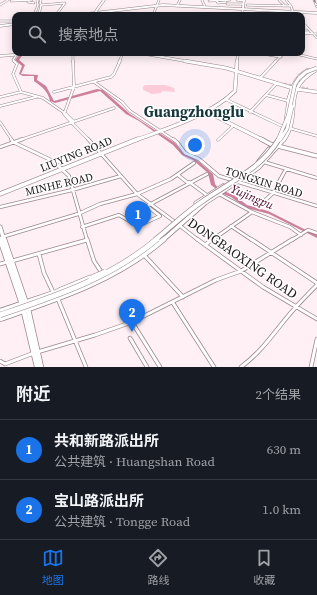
<!DOCTYPE html>
<html lang="zh">
<meta charset="utf-8">
<style>
:root{--surface:#171b24;--page:#242831;--text:#f1f3f6;--muted:#9ea1a6;--line:#363941;--accent:#1a73e8}
body{margin:0;font-family:"Source Serif 4","Noto Sans SC",serif;background:var(--page);color:var(--text)}
.you{position:absolute;left:195px;top:145px;width:14px;height:14px;margin:-10px;border:3px solid #fff;border-radius:50%;background:#1a73e8;box-shadow:0 0 0 6px #1a73e833}
.badge{display:grid;place-items:center;width:26px;height:26px;border-radius:50%;background:var(--accent);color:#fff;font-size:13px;font-weight:700}
.pin{position:absolute;translate:-50% -33px;filter:drop-shadow(0 1px 2px #0008)}
.pin::after{content:'';position:absolute;top:21px;width:14px;height:12px;background:inherit;clip-path:polygon(0 0,100% 0,50% 100%)}
.list{margin:0;padding:0;list-style:none}
h2{display:flex;justify-content:space-between;align-items:center;height:52px;margin:0;padding:0 16px;font-size:17px}
h2 small{font-size:13px;font-weight:400;color:var(--muted)}
.list li{display:grid;grid-template-columns:26px 1fr auto;gap:12px;align-items:center;box-sizing:border-box;height:60px;padding:0 16px;border-top:1px solid var(--line)}
.list b{display:block;font-size:15px;white-space:nowrap}
.list p{margin:0;font-size:13px;white-space:nowrap;color:var(--muted)}
.list em{font-size:13px;font-style:normal;color:var(--muted)}
.icon{flex:none;width:22px;height:22px;fill:none;stroke:currentColor;stroke-width:2;stroke-linecap:round;stroke-linejoin:round}
.map{position:relative;flex:none;width:317px;height:367px;overflow:hidden}
.search{position:absolute;background:var(--surface);box-shadow:0 2px 10px #0003;left:12px;right:12px;top:12px;height:44px;display:flex;align-items:center;gap:10px;box-sizing:border-box;padding:0 14px;border-radius:8px;color:var(--muted);font-size:15px}
.sheet{height:172px;background:var(--surface)}
nav{display:flex;justify-content:space-around;align-items:center;box-sizing:border-box;height:56px;border-top:1px solid var(--line);background:var(--surface);font-size:11px;color:var(--muted)}
nav a{display:grid;justify-items:center;gap:2px}
nav .on{color:var(--accent)}
.map>svg:first-child{display:block}
</style>
<div class="map">
<svg width="317" height="367" viewBox="0 0 317 367">
<rect width="100%" height="100%" fill="#fef0f4"/>
<path fill="#fccbda" d="M 145,85 L 165,85 L 174,88 L 175,92 L 162,91 L 161,93 L 152,94 L 143,90 L 143,87 Z"/>
<path fill="#cd809b" d="M 21,53 L 24,53 L 19,60 L 25,65 L 21,74 L 38,75 L 37,80 L 46,86 L 54,101 L 97,89 L 103,90 L 130,114 L 175,143 L 183,153 L 197,160 L 213,174 L 215,184 L 218,188 L 235,196 L 247,205 L 268,211 L 306,230 L 317,234 L 317,238 L 269,214 L 246,208 L 231,197 L 223,194 L 211,185 L 208,173 L 193,160 L 182,155 L 173,145 L 139,121 L 126,114 L 100,91 L 55,103 L 50,101 C 48,91 42,87 34,81 L 34,76 L 23,76 L 19,74 L 22,66 L 15,60 Z"/>
<g fill="none" stroke-linecap="round" stroke-linejoin="round">
<path stroke="#d3c6ca" stroke-width="3" stroke-dasharray="3 1.5" stroke-linecap="butt" d="M 284,84 L 308,89"/>
<defs>
<path id="minor-far3" d="M 41,0 L 40,3 L 42,5 L 65,3 L 56,15
M 202,0 L 205,7
M 216,0 L 218,3 L 226,2
M 237,0 L 244,1
M 279,0 L 284,5
M 286,0 L 291,6 L 293,12 L 298,15
M 314,0 L 317,7
M 11,1 L 32,0
M 209,1 L 230,0
M 28,2 L 34,3
M 227,4 L 243,4
M 0,5 L 8,0
M 247,5 L 291,6
M 177,6 L 180,0
M 34,15 L 38,5 L 37,0
M 39,15 L 41,5
M 153,15 L 159,0
M 302,17 L 304,24 L 317,38
M 0,21 L 14,21
M 302,28 L 308,28
M 302,32 L 309,32
M 302,33 L 317,34
M 73,53 L 73,62
M 257,53 L 281,57
M 271,53 L 282,55
M 292,53 L 317,59
M 15,62 L 13,60 L 18,53
M 119,62 L 123,53
M 275,62 L 284,53"/>
<path id="minor-far2" d="M 14,61 L 17,64 L 13,74 L 21,92 L 43,98 L 66,114 L 73,121 L 72,123 L 89,140
M 261,77 L 276,61
M 94,82 L 122,102 L 130,111 L 174,140
M 54,92 L 111,77 L 114,74 L 120,61
M 266,95 L 288,101
M 0,97 L 21,92
M 227,100 L 284,127
M 0,106 L 36,97
M 250,112 L 277,83
M 64,114 L 74,87 L 73,61
M 64,114 L 72,123
M 0,122 L 12,140
M 289,128 L 317,136
M 20,140 L 114,108
M 218,140 L 233,126"/>
<path id="minor-far1" d="M 11,139 L 13,142 L 53,161 L 69,176 L 87,240
M 88,139 L 137,194 L 175,222
M 173,139 L 177,142 L 185,153 L 199,159 L 219,176 L 317,206
M 0,147 L 23,139
M 264,162 L 317,178
M 178,175 L 188,183
M 189,182 L 208,196
M 219,194 L 252,212 L 290,227 L 301,235
M 259,206 L 273,193 L 286,169
M 0,207 L 72,190 L 121,176
M 179,225 L 198,240
M 231,226 L 252,240
M 82,227 L 119,215 L 138,226 L 160,216 L 147,206 L 207,174
M 2,237 L 78,214 L 100,204 L 137,194 L 171,179 L 194,163
M 212,240 L 252,212
M 292,240 L 308,230 L 317,233"/>
<path id="minor" d="M 87,239 L 94,261 L 102,273
M 197,239 L 263,287 L 317,319
M 251,239 L 317,283
M 205,245 L 213,239
M 39,254 L 44,273 L 53,292
M 144,255 L 183,297
M 12,261 L 87,240
M 0,264 L 7,262
M 61,289 L 90,277
M 58,299 L 86,367
M 173,303 L 214,367
M 132,322 L 160,367
M 130,338 L 147,367
M 0,361 L 5,364 L 34,353 L 95,335 L 132,322 L 216,280 L 241,271 L 293,239
M 241,367 C 265,349 276,329 295,308 C 302,300 310,292 317,285
M 311,367 L 317,339"/>
<path id="major-far3" d="M 94,14 L 104,0
M 77,15 L 163,5 L 317,13
M 242,15 L 244,0
M 0,26 L 15,24
M 126,53 L 145,54 L 191,62
M 0,56 L 37,53
M 237,62 L 238,53"/>
<path id="major-far2" d="M 185,61 L 226,68 L 296,89 L 317,92
M 205,111 L 263,140
M 286,120 C 289,101 289,80 308,70
M 136,140 C 168,128 211,115 235,91 L 237,61
M 284,140 C 303,112 280,91 316,70"/>
<path id="major-far1" d="M 261,139 L 270,144 L 317,156
M 259,161 L 269,149
M 0,194 L 138,139
M 196,203 L 223,186
M 0,227 L 4,240
M 163,240 L 205,203 L 258,168 L 284,139"/>
<path id="major" d="M 0,239 L 22,304 L 37,367
M 4,239 L 28,309 L 41,367
M 0,311 L 54,293
M 0,319 C 58,299 117,280 164,239"/>
<path id="highway-far1" d="M 288,101 L 290,95"/>
<path id="highway" d="M 53,294 L 61,290"/>
</defs>
<use href="#minor-far3" stroke="#9c878d" stroke-width="2.5"/>
<use href="#minor-far2" stroke="#9c878d" stroke-width="3"/>
<use href="#minor-far1" stroke="#9c878d" stroke-width="4"/>
<use href="#minor" stroke="#9c878d" stroke-width="4.5"/>
<use href="#major-far3" stroke="#9c878d" stroke-width="3"/>
<use href="#major-far2" stroke="#9c878d" stroke-width="4"/>
<use href="#major-far1" stroke="#9c878d" stroke-width="5"/>
<use href="#major" stroke="#9c878d" stroke-width="6"/>
<use href="#highway-far1" stroke="#9c878d" stroke-width="4"/>
<use href="#highway" stroke="#9c878d" stroke-width="6"/>
<use href="#minor-far3" stroke="#fff" stroke-width="1.5"/>
<use href="#minor-far2" stroke="#fff" stroke-width="2"/>
<use href="#minor-far1" stroke="#fff" stroke-width="2.5"/>
<use href="#minor" stroke="#fff" stroke-width="3"/>
<use href="#major-far3" stroke="#fff" stroke-width="2"/>
<use href="#major-far2" stroke="#fff" stroke-width="3"/>
<use href="#major-far1" stroke="#fff" stroke-width="3.5"/>
<use href="#major" stroke="#fff" stroke-width="4.5"/>
<use href="#highway-far1" stroke="#fff" stroke-width="3"/>
<use href="#highway" stroke="#fff" stroke-width="5"/>
<path stroke="#63595c" stroke-width="1" stroke-dasharray="3 3" stroke-linecap="butt" d="M 314,0 L 317,6"/>
<defs>
<path id="highway-bridge-far2" d="M 278,140 L 288,116 L 295,84 L 299,78 L 306,72 L 317,68
M 280,140 L 287,129 L 292,107"/>
<path id="highway-bridge-far1" d="M 155,240 C 171,227 186,212 203,201 C 230,182 261,169 279,139"/>
<path id="highway-bridge" d="M 91,278 L 105,272
M 0,315 C 56,296 111,278 157,239"/>
</defs>
<use href="#highway-bridge-far2" stroke="#9c878d" stroke-width="4" stroke-linecap="butt"/>
<use href="#highway-bridge-far1" stroke="#9c878d" stroke-width="5.5" stroke-linecap="butt"/>
<use href="#highway-bridge" stroke="#9c878d" stroke-width="6" stroke-linecap="butt"/>
<use href="#highway-bridge-far2" stroke="#fff" stroke-width="3"/>
<use href="#highway-bridge-far1" stroke="#fff" stroke-width="4"/>
<use href="#highway-bridge" stroke="#fff" stroke-width="5"/>
</g>
<g text-anchor="middle" stroke-width="3" stroke-linejoin="round" paint-order="stroke">
<g font-size="11" fill="#282022" stroke="#fff">
<text transform="translate(76 154) rotate(-22)" y="4">LIUYING ROAD</text>
<text transform="translate(264 182) rotate(17)" y="4">TONGXIN ROAD</text>
<text transform="translate(59 184) rotate(-13)" y="4">MINHE ROAD</text>
</g>
<g font-size="12" font-style="italic" fill="#4f082a" stroke="#fff">
<text transform="translate(252 197) rotate(23)" y="4">Yujingpu</text>
</g>
<g font-size="13" fill="#282022" stroke="#fff">
<text transform="translate(243 258) rotate(35)" y="5">DONGBAOXING ROAD</text>
</g>
<g font-size="15" font-weight="bold" fill="#16383d" stroke="#fff">
<text x="194" y="117">Guangzhonglu</text>
</g>
</g>
</svg>
<div class="you"></div>
<div class="pin badge" style="left:138px;top:234px">1</div>
<div class="pin badge" style="left:132px;top:332px">2</div>
<div class="search"><svg class="icon" aria-label="search" viewBox="0 0 24 24"><circle cx="10" cy="10" r="6"/><path d="M15 15l6 6"/></svg>搜索地点</div>
</div>
<section class="sheet">
<h2>附近<small>2个结果</small></h2>
<ul class="list">
<li><span class="badge">1</span><div><b>共和新路派出所</b><p>公共建筑 · Huangshan Road</p></div><em>630 m</em></li>
<li><span class="badge">2</span><div><b>宝山路派出所</b><p>公共建筑 · Tongge Road</p></div><em>1.0 km</em></li>
</ul>
</section>
<nav>
<a class="on"><svg class="icon" aria-label="map" viewBox="0 0 24 24"><path d="M3 6l6-2 6 2 6-2v14l-6 2-6-2-6 2zM9 4v14M15 6v14"/></svg>地图</a>
<a><svg class="icon" aria-label="directions" viewBox="0 0 24 24"><path d="M12 3l9 9-9 9-9-9zM9 14v-3h6M13 9l2 2-2 2"/></svg>路线</a>
<a><svg class="icon" aria-label="saved" viewBox="0 0 24 24"><path d="M7 4h10v16l-5-4-5 4z"/></svg>收藏</a>
</nav>
